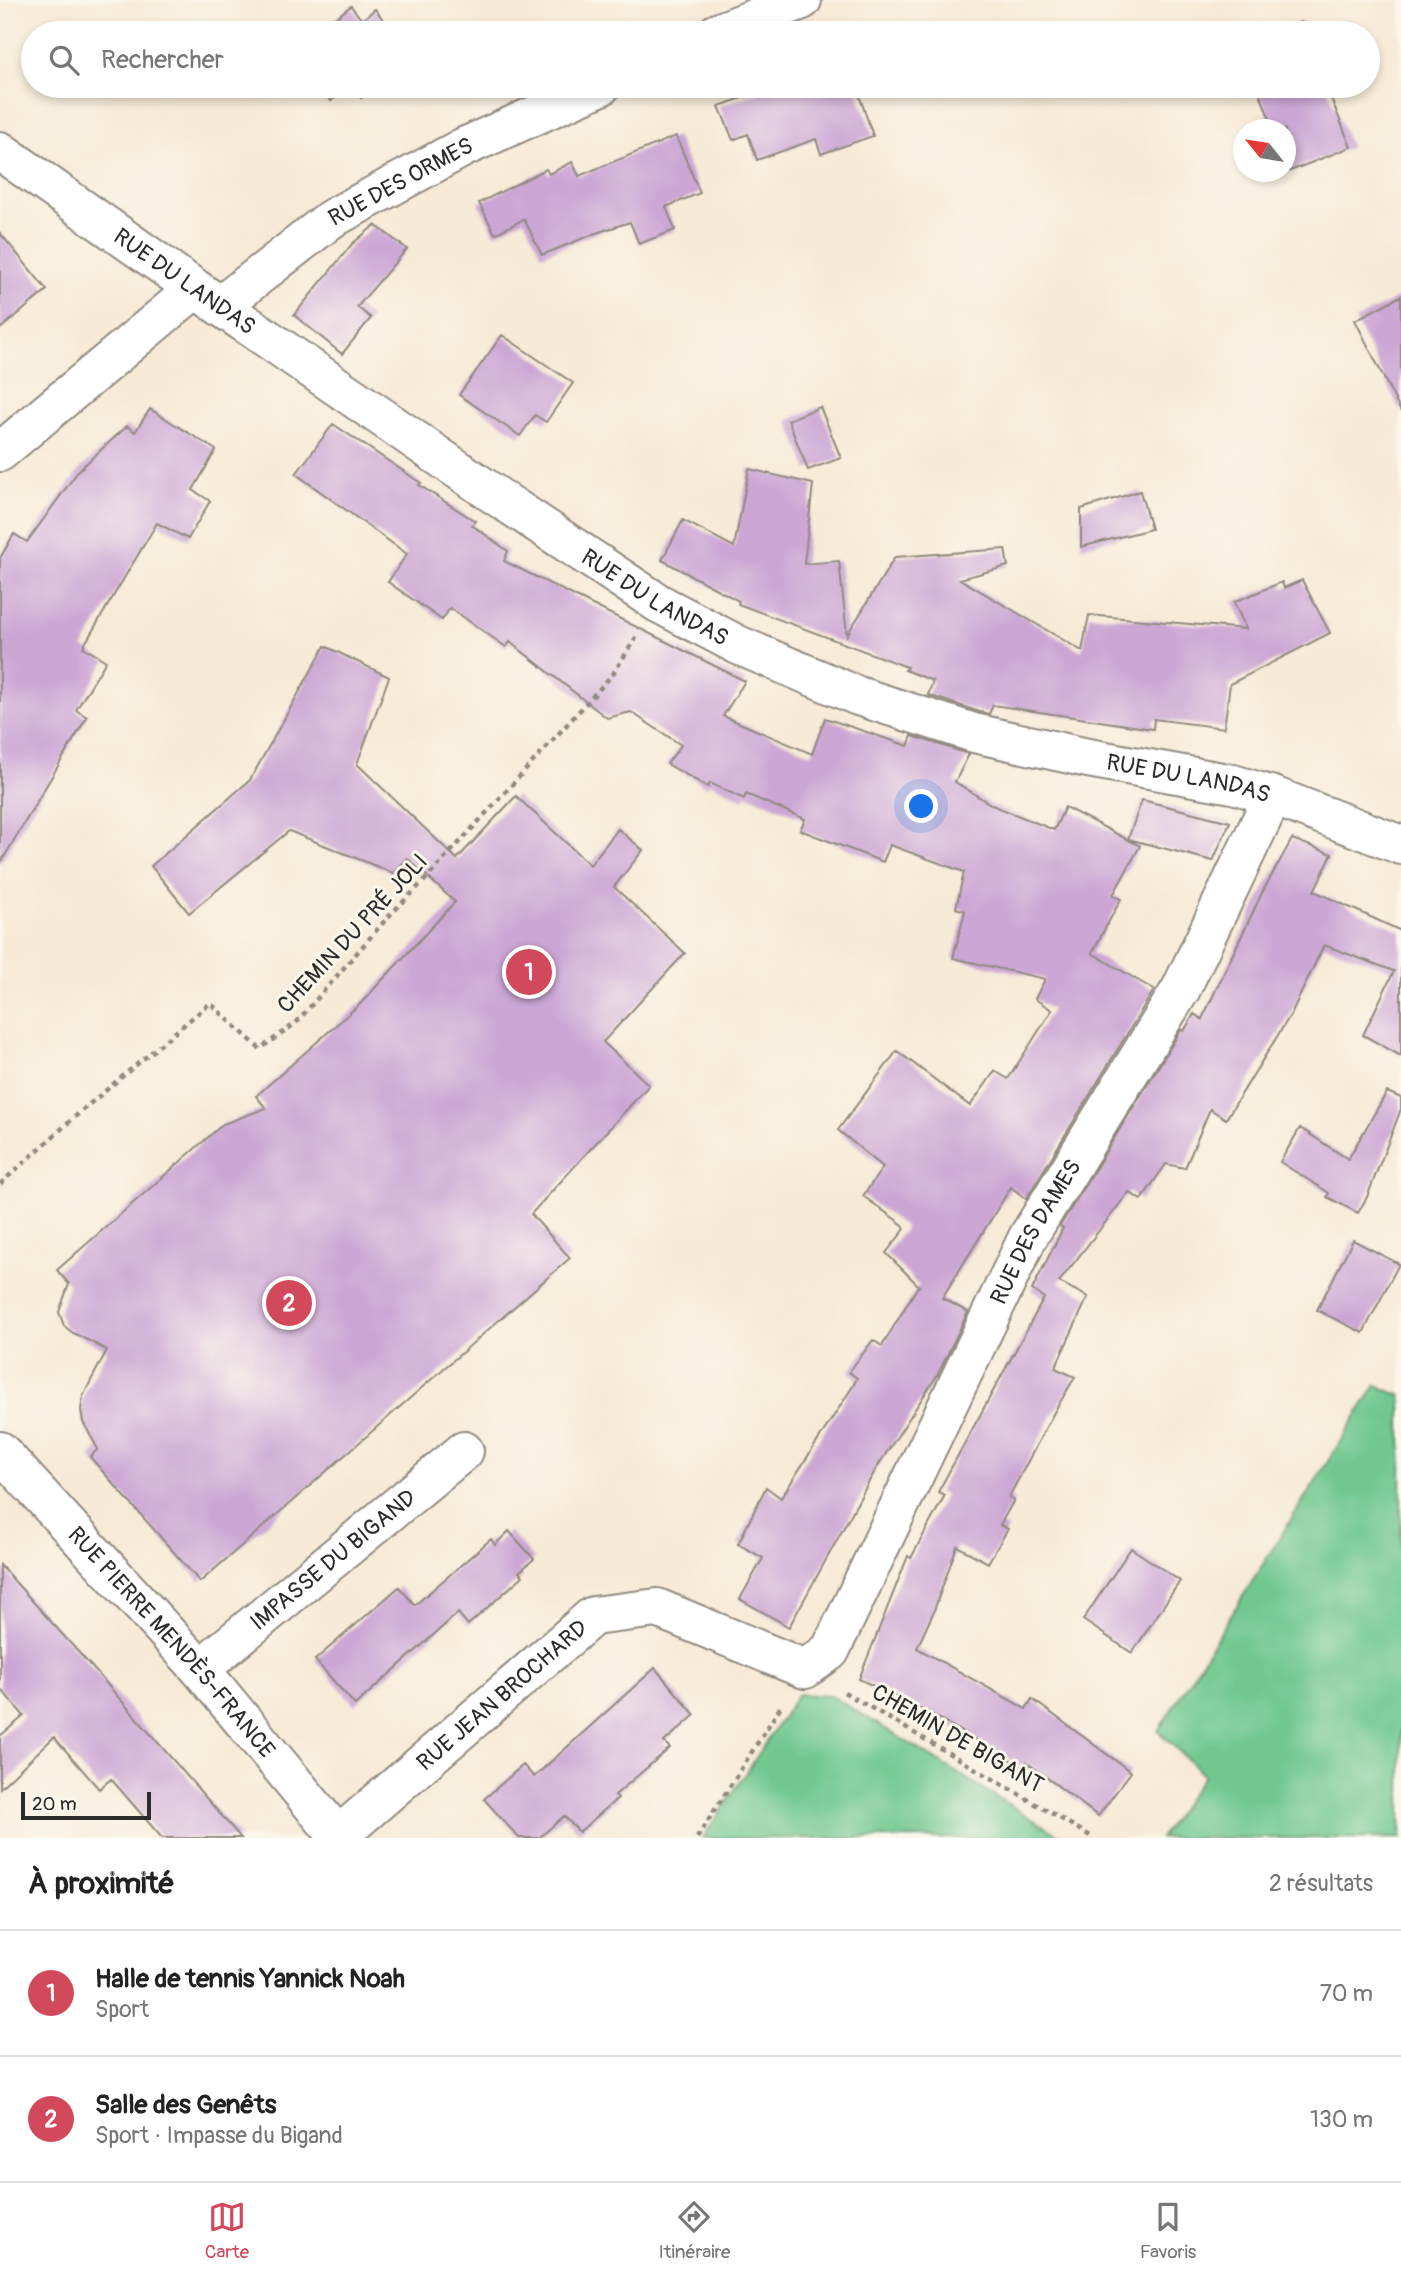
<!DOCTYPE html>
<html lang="fr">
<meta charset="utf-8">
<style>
:root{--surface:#fff;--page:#f2f2f2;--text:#222;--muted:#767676;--line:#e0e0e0;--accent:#d1495b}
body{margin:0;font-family:Pangolin,sans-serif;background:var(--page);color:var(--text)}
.compass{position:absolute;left:1233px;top:119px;width:63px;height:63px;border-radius:50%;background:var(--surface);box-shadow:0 4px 10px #0003;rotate:300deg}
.scale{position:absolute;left:21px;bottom:18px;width:130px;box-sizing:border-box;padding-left:7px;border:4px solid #2b2b2b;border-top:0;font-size:19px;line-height:24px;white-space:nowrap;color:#2b2b2b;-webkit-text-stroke:5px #fbf7ec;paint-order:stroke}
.you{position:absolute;left:922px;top:807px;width:24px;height:24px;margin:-18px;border:5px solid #fff;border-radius:50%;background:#1a73e8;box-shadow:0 0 0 10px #1a73e833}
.badge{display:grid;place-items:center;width:46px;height:46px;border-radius:50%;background:var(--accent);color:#fff;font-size:23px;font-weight:700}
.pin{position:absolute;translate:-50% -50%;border:4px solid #fff;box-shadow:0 2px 7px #0006}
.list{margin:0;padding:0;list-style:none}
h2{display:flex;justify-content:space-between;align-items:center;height:91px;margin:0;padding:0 28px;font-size:30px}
h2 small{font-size:23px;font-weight:400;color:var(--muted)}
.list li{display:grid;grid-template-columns:46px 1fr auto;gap:21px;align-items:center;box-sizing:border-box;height:126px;padding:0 28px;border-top:2px solid var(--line)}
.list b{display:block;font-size:26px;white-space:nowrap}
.list p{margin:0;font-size:23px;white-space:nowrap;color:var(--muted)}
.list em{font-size:23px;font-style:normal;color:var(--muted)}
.icon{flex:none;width:38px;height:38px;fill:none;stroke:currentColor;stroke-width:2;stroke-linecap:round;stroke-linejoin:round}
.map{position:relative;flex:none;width:1401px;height:1838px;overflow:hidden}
.search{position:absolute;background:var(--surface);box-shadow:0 4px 10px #0003;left:21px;right:21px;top:21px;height:77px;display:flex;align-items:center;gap:18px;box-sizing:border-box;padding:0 24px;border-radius:38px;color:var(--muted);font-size:26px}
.sheet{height:343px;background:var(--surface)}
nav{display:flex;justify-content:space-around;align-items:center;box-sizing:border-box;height:98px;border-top:2px solid var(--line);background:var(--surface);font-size:19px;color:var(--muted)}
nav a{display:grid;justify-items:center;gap:4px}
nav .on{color:var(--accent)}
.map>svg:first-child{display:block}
</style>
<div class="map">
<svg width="1401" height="1838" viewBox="0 0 1401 1838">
<rect width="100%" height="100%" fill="#fbf7ec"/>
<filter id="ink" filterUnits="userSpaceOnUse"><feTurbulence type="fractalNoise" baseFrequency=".0143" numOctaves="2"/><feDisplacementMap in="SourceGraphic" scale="14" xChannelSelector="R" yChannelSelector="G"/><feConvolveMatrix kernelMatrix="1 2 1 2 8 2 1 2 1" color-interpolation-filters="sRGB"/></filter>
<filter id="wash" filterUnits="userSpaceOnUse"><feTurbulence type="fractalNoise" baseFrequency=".00686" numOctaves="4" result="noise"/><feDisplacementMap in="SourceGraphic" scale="28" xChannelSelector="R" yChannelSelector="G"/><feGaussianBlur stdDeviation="1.57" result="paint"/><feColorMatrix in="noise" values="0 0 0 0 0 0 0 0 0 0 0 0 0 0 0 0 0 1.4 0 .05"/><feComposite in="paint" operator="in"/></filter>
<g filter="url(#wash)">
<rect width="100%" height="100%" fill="#f7ead6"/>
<path fill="#6fc88f" stroke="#4d7a5d" stroke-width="2" d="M 1376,1385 L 1401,1396 L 1401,1838 L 1160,1838 L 1204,1775 L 1158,1731 Z
M 798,1694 L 832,1696 L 1063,1838 L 703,1838 Z"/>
<g id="blocks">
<path fill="#cca6d5" d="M 351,6 L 362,20 L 375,9 L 393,33 L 316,33 Z
M 1301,22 L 1305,33 L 1271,33 Z
M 319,86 L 350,86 L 331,101 Z
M 353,86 L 376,86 L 361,98 Z
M 776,86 L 856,86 L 873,136 L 821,154 L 816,139 L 757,160 L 748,134 L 733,140 L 719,106 Z
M 1257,86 L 1326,86 L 1351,147 L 1285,173 L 1285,130 L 1274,130 Z
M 676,136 L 700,193 L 666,207 L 675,230 L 639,244 L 630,222 L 596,233 L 542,255 L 524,219 L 495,234 L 479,203 L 546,169 L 549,174 L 572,162 L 579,176 Z
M 375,225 L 407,249 L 357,307 L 371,318 L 342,354 L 294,315 L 352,244 Z
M 0,233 L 47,290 L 0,329 Z
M 1401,296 L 1401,412 L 1355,320 Z
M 502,335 L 573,383 L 546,422 L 535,415 L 520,436 L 459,395 Z
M 820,407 L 841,458 L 808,470 L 788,420 Z
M 150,409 L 216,450 L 193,490 L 210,501 L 188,539 L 157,523 L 83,647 L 106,661 L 76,710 L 87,717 L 0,864 L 0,558 L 14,534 L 27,542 L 79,470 L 127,426 L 135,432 Z
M 333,424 L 421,483 L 419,485 L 475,521 L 472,525 L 508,551 L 504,561 L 745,681 L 723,716 L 812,754 L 825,718 L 908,746 L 912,736 L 969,754 L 955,782 L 992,805 L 1054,830 L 1065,807 L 1140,846 L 1113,895 L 1121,899 L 1092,953 L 1154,990 L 1026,1199 L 1011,1187 L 942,1298 L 968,1312 L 938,1374 L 876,1469 L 789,1627 L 740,1599 L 763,1558 L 738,1544 L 766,1487 L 781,1498 L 853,1386 L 857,1378 L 849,1372 L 873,1340 L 882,1346 L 918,1286 L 920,1287 L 886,1253 L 905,1229 L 903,1225 L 863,1196 L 883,1167 L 838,1130 L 897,1051 L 970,1106 L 995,1071 L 1008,1079 L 1052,1010 L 1035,999 L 1045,979 L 953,958 L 965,911 L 956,908 L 964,872 L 890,845 L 883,862 L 800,830 L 805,819 L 746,794 L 744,799 L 710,783 L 708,787 L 667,764 L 681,745 L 643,720 L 631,712 L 607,718 L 510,642 L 506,647 L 450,608 L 442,620 L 388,582 L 407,554 L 296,474 Z
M 749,469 L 813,484 L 804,564 L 839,561 L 847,635 L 895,557 L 1005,549 L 1008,566 L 960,579 L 1082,651 L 1089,615 L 1246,629 L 1234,602 L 1282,582 L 1284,588 L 1302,580 L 1330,633 L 1230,684 L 1224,728 L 1154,719 L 1153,729 L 993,705 L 989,714 L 980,712 L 928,695 L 933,681 L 905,670 L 907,667 L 738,604 L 739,601 L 662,560 L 683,520 L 734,547 Z
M 1140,491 L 1151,529 L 1081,547 L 1081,509 Z
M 325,646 L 389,677 L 357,764 L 457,859 L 516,796 L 590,865 L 618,829 L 643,850 L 614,887 L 685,953 L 603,1042 L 649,1085 L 531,1214 L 570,1258 L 200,1582 L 90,1457 L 98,1449 L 83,1422 L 81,1410 L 83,1396 L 107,1350 L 73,1333 L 64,1326 L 59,1312 L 69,1284 L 57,1270 L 223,1124 L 266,1108 L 256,1096 L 361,1003 L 455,902 L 407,858 L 393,873 L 289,831 L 189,913 L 151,866 L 250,780 Z
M 1142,800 L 1230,822 L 1213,861 L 1128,839 Z
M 1292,839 L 1332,854 L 1314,891 L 1401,931 L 1401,1056 L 1363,1035 L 1394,971 L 1324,945 L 1291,1014 L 1226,1119 L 1210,1109 L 1185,1168 L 1166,1164 L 1141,1200 L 1129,1192 L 1059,1282 L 1088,1297 L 1055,1368 L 1075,1377 L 1053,1414 L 1009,1497 L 1014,1500 L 1000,1525 L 1008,1529 L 988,1563 L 957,1546 L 933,1613 L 917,1648 L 1026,1709 L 1032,1699 L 1131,1772 L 1098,1816 L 1026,1762 L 1023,1767 L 922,1709 L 859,1679 L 908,1556 L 911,1558 L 945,1495 L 938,1492 L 1044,1298 L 1032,1290 L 1063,1228 L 1060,1226 L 1181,1030 L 1184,1031 L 1194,1014 L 1202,1019 L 1262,893 Z
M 1387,1092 L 1401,1098 L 1401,1109 L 1367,1197 L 1358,1213 L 1327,1197 L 1329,1193 L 1280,1162 L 1300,1128 L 1348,1159 Z
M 1353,1240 L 1399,1264 L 1363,1333 L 1317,1310 Z
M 509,1531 L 534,1559 L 519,1572 L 523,1576 L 468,1625 L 458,1613 L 355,1705 L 315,1660 L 399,1587 L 415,1605 L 491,1539 L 495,1545 Z
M 1131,1548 L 1180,1581 L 1132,1653 L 1083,1620 Z
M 0,1565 L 99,1675 L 241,1838 L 162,1838 L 111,1779 L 99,1789 L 54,1737 L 0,1788 L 0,1736 L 24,1716 L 0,1688 Z
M 655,1668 L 695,1715 L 664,1742 L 670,1748 L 615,1795 L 618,1798 L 579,1832 L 564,1816 L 539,1838 L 519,1838 L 484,1799 L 523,1765 L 534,1777 Z"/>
</g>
</g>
<g filter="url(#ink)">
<use href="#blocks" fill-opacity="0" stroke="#918a80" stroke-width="2"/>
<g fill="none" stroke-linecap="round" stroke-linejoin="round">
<defs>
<g id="minor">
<path d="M 717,33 L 802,0"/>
<path id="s1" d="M 220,306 L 331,219 L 464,147 L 601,86"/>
<path id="s2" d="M 0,1451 L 200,1669 L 338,1836"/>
<path id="s3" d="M 200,1669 L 464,1451"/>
<path id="s4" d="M 336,1838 L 593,1616 L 657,1608 L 805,1669 L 830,1651 L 1028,1237 L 1181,989 L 1273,796"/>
</g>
<g id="tertiary">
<path id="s5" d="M 0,151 L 220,306 L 492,493 L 658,603 L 738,645 L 858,696 L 974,733 L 1088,758 L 1233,784 L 1273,796 L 1401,845"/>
<path d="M 0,452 L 195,289"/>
</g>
</defs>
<use href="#minor" stroke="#918a80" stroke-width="42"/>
<use href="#tertiary" stroke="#918a80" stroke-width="42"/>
<path stroke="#918a80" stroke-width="4.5" stroke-dasharray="5 5" stroke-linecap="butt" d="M 0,1184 L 86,1107 L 210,1003 L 260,1049 L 296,1023 L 388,917 L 427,878 L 613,674 L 637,636
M 844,1692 L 1094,1838
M 697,1838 L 783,1703"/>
<use href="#minor" stroke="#fff" stroke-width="38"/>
<use href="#tertiary" stroke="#fff" stroke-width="38"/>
</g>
</g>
<g text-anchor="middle" stroke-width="6" stroke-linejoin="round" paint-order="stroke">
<g font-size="23" fill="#2b2b2b" stroke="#fbf7ec">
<text dy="8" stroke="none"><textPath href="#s1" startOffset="220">RUE DES ORMES</textPath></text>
<text dy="8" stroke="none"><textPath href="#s5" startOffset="226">RUE DU LANDAS</textPath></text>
<text dy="8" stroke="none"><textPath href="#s5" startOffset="793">RUE DU LANDAS</textPath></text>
<text dy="8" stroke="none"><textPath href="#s5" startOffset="1360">RUE DU LANDAS</textPath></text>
<text transform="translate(352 933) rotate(-47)" y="8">CHEMIN DU PRÉ JOLI</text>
<text dy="8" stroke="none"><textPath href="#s4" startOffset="1062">RUE DES DAMES</textPath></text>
<text dy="8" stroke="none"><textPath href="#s3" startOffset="172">IMPASSE DU BIGAND</textPath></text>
<text dy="8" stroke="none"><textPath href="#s2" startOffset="257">RUE PIERRE MENDÈS-FRANCE</textPath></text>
<text dy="8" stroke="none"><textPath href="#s4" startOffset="219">RUE JEAN BROCHARD</textPath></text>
<text transform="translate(958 1738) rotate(30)" y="8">CHEMIN DE BIGANT</text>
</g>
</g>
</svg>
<svg class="compass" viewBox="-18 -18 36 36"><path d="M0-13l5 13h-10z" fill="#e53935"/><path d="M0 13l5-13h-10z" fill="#767676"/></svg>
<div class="scale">20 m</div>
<div class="you"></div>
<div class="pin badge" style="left:529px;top:972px">1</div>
<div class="pin badge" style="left:289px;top:1303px">2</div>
<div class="search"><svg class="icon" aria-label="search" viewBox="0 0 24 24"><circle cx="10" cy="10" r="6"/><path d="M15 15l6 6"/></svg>Rechercher</div>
</div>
<section class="sheet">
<h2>À proximité<small>2 résultats</small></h2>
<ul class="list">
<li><span class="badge">1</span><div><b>Halle de tennis Yannick Noah</b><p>Sport</p></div><em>70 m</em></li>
<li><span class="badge">2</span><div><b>Salle des Genêts</b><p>Sport · Impasse du Bigand</p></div><em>130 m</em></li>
</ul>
</section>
<nav>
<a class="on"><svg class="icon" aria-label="map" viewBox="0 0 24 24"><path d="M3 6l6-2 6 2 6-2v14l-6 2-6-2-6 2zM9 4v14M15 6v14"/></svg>Carte</a>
<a><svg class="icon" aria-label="directions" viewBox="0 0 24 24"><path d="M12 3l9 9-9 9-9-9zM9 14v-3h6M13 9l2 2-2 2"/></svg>Itinéraire</a>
<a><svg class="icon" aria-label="saved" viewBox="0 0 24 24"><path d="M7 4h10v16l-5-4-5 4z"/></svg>Favoris</a>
</nav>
